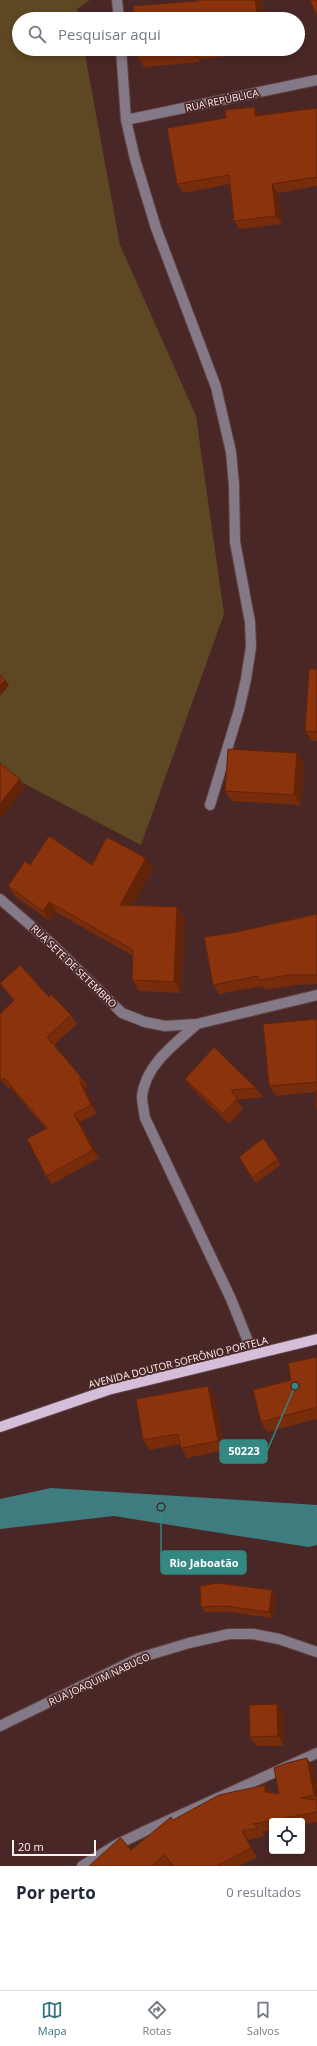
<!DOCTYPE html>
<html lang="pt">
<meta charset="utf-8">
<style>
:root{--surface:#fff;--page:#f6f6f7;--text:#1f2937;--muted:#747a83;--line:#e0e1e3;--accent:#36727d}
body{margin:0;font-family:"Open Sans",sans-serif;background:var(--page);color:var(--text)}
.controls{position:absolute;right:12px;bottom:12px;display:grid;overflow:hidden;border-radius:4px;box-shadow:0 2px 6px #0003}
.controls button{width:36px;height:36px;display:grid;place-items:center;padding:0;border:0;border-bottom:1px solid var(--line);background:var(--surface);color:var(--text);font:20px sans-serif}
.scale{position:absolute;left:12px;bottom:10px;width:84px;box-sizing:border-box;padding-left:4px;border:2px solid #fff0ef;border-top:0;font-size:11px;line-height:14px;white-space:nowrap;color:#fff0ef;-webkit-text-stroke:3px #4a2727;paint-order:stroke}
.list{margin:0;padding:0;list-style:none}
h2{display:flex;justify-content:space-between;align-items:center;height:52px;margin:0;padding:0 16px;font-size:17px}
h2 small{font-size:13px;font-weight:400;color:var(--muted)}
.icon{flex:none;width:22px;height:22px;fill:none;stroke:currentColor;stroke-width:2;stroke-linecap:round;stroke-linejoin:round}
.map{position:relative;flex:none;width:317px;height:1866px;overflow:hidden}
.search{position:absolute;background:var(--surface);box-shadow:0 2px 6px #0003;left:12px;right:12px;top:12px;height:44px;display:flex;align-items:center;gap:10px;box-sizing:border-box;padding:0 14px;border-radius:22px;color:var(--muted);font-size:15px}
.sheet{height:124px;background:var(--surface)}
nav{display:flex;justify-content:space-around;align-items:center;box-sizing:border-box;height:56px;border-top:1px solid var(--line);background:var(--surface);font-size:11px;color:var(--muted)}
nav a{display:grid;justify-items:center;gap:2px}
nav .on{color:var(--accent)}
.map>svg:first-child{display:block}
</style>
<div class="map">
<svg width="317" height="1866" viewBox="0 0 317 1866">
<rect width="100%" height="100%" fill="#4a2727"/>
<path fill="#5e4823" d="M 0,0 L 90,0 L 77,9 L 79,19 L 19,19 L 19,49 L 84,49 L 120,245 L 196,416 L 224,614 L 141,845 L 0,771 Z"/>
<path fill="#3e7c80" d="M 51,1488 L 317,1505 L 317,1545 L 308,1547 L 114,1516 L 0,1529 L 0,1499 Z"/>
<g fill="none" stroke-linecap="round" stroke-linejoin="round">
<defs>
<path id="minor" d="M 117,0 L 119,19
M 121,49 L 126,120 L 135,159 L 156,228 L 216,387 L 231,452 L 234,485 L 235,542 L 250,622 L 251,647 L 246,679 L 239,710 L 210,805
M 126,120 L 317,80
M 0,899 L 52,944 L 122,1013 L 145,1022 L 165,1026 L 197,1024 L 317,995
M 197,1024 C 174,1045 146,1064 142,1096 C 142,1103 144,1111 145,1118 L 231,1299 L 253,1354
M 0,1726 L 139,1658 L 189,1643 L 229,1634 L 253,1634 L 279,1639 L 317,1652
M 82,1866 L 116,1845 L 145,1831 L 317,1753"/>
<path id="major" d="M 0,1427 L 108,1390 L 317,1339"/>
</defs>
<use href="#minor" stroke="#634343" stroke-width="12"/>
<use href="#major" stroke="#634343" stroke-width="12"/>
<use href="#minor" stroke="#847986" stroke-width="10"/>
<use href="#major" stroke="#d5beda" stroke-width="10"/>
</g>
<path fill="#772c0b" d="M 136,49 L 267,49 L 268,52 L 200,59 L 200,62 L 144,67 L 137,56 Z
M 317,108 L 317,186 L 278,193 L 282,224 L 240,229 L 234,221 L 230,184 L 183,193 L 177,184 L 260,115 Z
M 317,669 L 317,741 L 312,741 L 305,731 Z
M 297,753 L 304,762 L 301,805 L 232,801 L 225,791 Z
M 30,865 L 92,865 L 153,869 L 133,905 L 177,907 L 185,918 L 181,993 L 139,991 L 132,980 L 133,956 L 56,912 L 50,921 L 15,896 L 8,886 Z
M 317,914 L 317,984 L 296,985 L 265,990 L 263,986 L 219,994 L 213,985 L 232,933 Z
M 0,984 L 49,997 L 71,1015 L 77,1024 L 54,1045 L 81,1077 L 87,1086 L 85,1088 L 97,1113 L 80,1122 L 99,1158 L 52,1184 L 46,1176 L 46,1129 L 10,1087 L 9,1089 L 0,1079 L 0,1014 L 14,1001 Z
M 317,1019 L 317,1111 L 316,1109 L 316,1092 L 276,1096 L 269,1086 Z
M 185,1079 L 256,1088 L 263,1097 L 237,1100 L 243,1109 L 229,1124 L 192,1088 Z
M 263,1138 L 281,1165 L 256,1183 L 252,1178 Z
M 317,1357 L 317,1419 L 267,1432 L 261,1422 L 291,1380 Z
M 214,1396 L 225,1450 L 187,1458 L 181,1448 L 180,1444 L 150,1450 L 143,1440 Z
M 276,1596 L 273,1618 L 229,1612 L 205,1612 L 201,1607 Z
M 277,1704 L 284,1714 L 284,1746 L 256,1746 L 250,1737 Z
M 313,1767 L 317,1786 L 317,1822 L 302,1825 L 302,1821 L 272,1821 L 272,1830 L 262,1832 L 265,1836 L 248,1840 L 257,1857 L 239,1866 L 173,1866 L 171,1863 L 168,1866 L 89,1866 L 131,1850 L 173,1820 L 265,1785 L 271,1793 L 279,1794 Z"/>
<path fill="#612409" d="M 255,0 L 262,0 L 264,19 L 258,19 Z
M 192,49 L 200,59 L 200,62 L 193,51 Z
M 255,107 L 261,116 L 255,116 Z
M 272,184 L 278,193 L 282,224 L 276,216 Z
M 5,680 L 9,685 L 0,696 L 0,686 Z
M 297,753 L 304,762 L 301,805 L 294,795 Z
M 20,779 L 25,787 L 0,820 L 0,804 Z
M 146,858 L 153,869 L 127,915 L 120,905 Z
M 49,902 L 56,912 L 50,921 L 43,911 Z
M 177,907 L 185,918 L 181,993 L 174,982 Z
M 79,1079 L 85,1088 L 97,1113 L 91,1105 Z
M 74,1114 L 80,1122 L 99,1158 L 93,1150 Z
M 208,1386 L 214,1396 L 225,1450 L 218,1441 Z
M 272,1590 L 276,1596 L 273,1618 L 269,1612 Z
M 277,1704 L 284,1714 L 284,1746 L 278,1736 Z
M 307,1758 L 313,1767 L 317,1786 L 317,1798 L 314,1795 Z
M 265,1785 L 271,1793 L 265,1792 Z
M 242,1831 L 248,1840 L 257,1857 L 251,1848 Z"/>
<path fill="#8a330d" stroke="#612409" d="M 198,0 L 255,0 L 258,19 L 134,19 L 133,6 L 198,1 Z
M 310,0 L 317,0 L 317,16 Z
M 136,49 L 192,49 L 193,51 L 137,56 Z
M 255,107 L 255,116 L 317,108 L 317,177 L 272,184 L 276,216 L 234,221 L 229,175 L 177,184 L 167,128 L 226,118 L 225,110 Z
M 309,669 L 317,669 L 317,732 L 305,731 Z
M 0,675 L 5,680 L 0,686 Z
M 228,749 L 297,753 L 294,795 L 225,791 Z
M 0,763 L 20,779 L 0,804 Z
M 49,836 L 92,865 L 107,837 L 146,858 L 120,905 L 177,907 L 174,982 L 132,980 L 133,950 L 49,902 L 43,911 L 8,886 L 25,861 L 30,865 Z
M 317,914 L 317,975 L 289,975 L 259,980 L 258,976 L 213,985 L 204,937 L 232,933 Z
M 20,965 L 49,997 L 51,994 L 71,1015 L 47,1037 L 81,1077 L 79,1079 L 91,1105 L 74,1114 L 93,1150 L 46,1176 L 27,1139 L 47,1128 L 4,1078 L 3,1080 L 0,1077 L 0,1014 L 14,1000 L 0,983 Z
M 317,1019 L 317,1082 L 269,1086 L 263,1024 Z
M 214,1047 L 256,1088 L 231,1090 L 237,1099 L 223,1114 L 185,1079 Z
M 317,1090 L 317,1109 L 316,1109 L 316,1091 Z
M 263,1138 L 278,1159 L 252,1178 L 239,1157 Z
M 317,1357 L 317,1407 L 261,1422 L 253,1390 L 291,1380 L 288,1363 Z
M 208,1386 L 218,1441 L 181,1448 L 178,1434 L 143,1440 L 136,1399 Z
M 218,1583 L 272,1590 L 269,1612 L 225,1606 L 201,1607 L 200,1586 Z
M 277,1704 L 278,1736 L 250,1737 L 249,1705 Z
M 307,1758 L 314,1795 L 301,1798 L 317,1800 L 317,1812 L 253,1824 L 259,1828 L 242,1831 L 251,1848 L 217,1866 L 173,1866 L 165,1855 L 152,1866 L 89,1866 L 119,1839 L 121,1838 L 131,1850 L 171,1817 L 173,1820 L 219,1795 L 265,1785 L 265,1792 L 279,1794 L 274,1768 L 287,1763 Z"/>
<g text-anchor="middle" stroke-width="3.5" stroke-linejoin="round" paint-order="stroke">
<g font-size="10" fill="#fff0ef" stroke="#4a2727">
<text transform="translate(222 100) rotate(-12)" y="4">RUA REPÚBLICA</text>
<text transform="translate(74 966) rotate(44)" y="4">RUA SETE DE SETEMBRO</text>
<text transform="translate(178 1362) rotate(-14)" y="4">AVENIDA DOUTOR SOFRÔNIO PORTELA</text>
<text transform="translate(99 1679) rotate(-25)" y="4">RUA JOAQUIM NABUCO</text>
</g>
</g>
<path fill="none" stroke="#338881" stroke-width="1.5" d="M295 1386L267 1451M161 1507L161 1563"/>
<g fill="#338881" stroke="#4a2727" stroke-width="1.5">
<circle cx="295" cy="1386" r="4"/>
<circle cx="161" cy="1507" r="4"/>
</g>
<g fill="#338881" stroke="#338881" stroke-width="1.5">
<rect x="220" y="1440" width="47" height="23" rx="4"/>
<rect x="161" y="1551" width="85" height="23" rx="4"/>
</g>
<g font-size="11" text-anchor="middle" font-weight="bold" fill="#fff">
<text x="244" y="1455">50223</text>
<text x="204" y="1567">Rio Jaboatão</text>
</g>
</svg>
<div class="controls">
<button><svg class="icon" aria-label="locate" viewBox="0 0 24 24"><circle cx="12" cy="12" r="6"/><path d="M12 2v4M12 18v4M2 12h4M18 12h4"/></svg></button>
</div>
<div class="scale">20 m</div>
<div class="search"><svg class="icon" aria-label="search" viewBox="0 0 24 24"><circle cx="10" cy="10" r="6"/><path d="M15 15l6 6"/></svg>Pesquisar aqui</div>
</div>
<section class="sheet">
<h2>Por perto<small>0 resultados</small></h2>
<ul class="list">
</ul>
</section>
<nav>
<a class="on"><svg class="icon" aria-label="map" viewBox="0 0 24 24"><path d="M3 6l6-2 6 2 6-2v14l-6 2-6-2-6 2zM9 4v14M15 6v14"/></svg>Mapa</a>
<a><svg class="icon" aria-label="directions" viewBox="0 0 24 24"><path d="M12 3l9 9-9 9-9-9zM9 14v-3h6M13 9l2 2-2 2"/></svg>Rotas</a>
<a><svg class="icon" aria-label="saved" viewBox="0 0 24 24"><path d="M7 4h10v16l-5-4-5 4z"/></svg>Salvos</a>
</nav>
